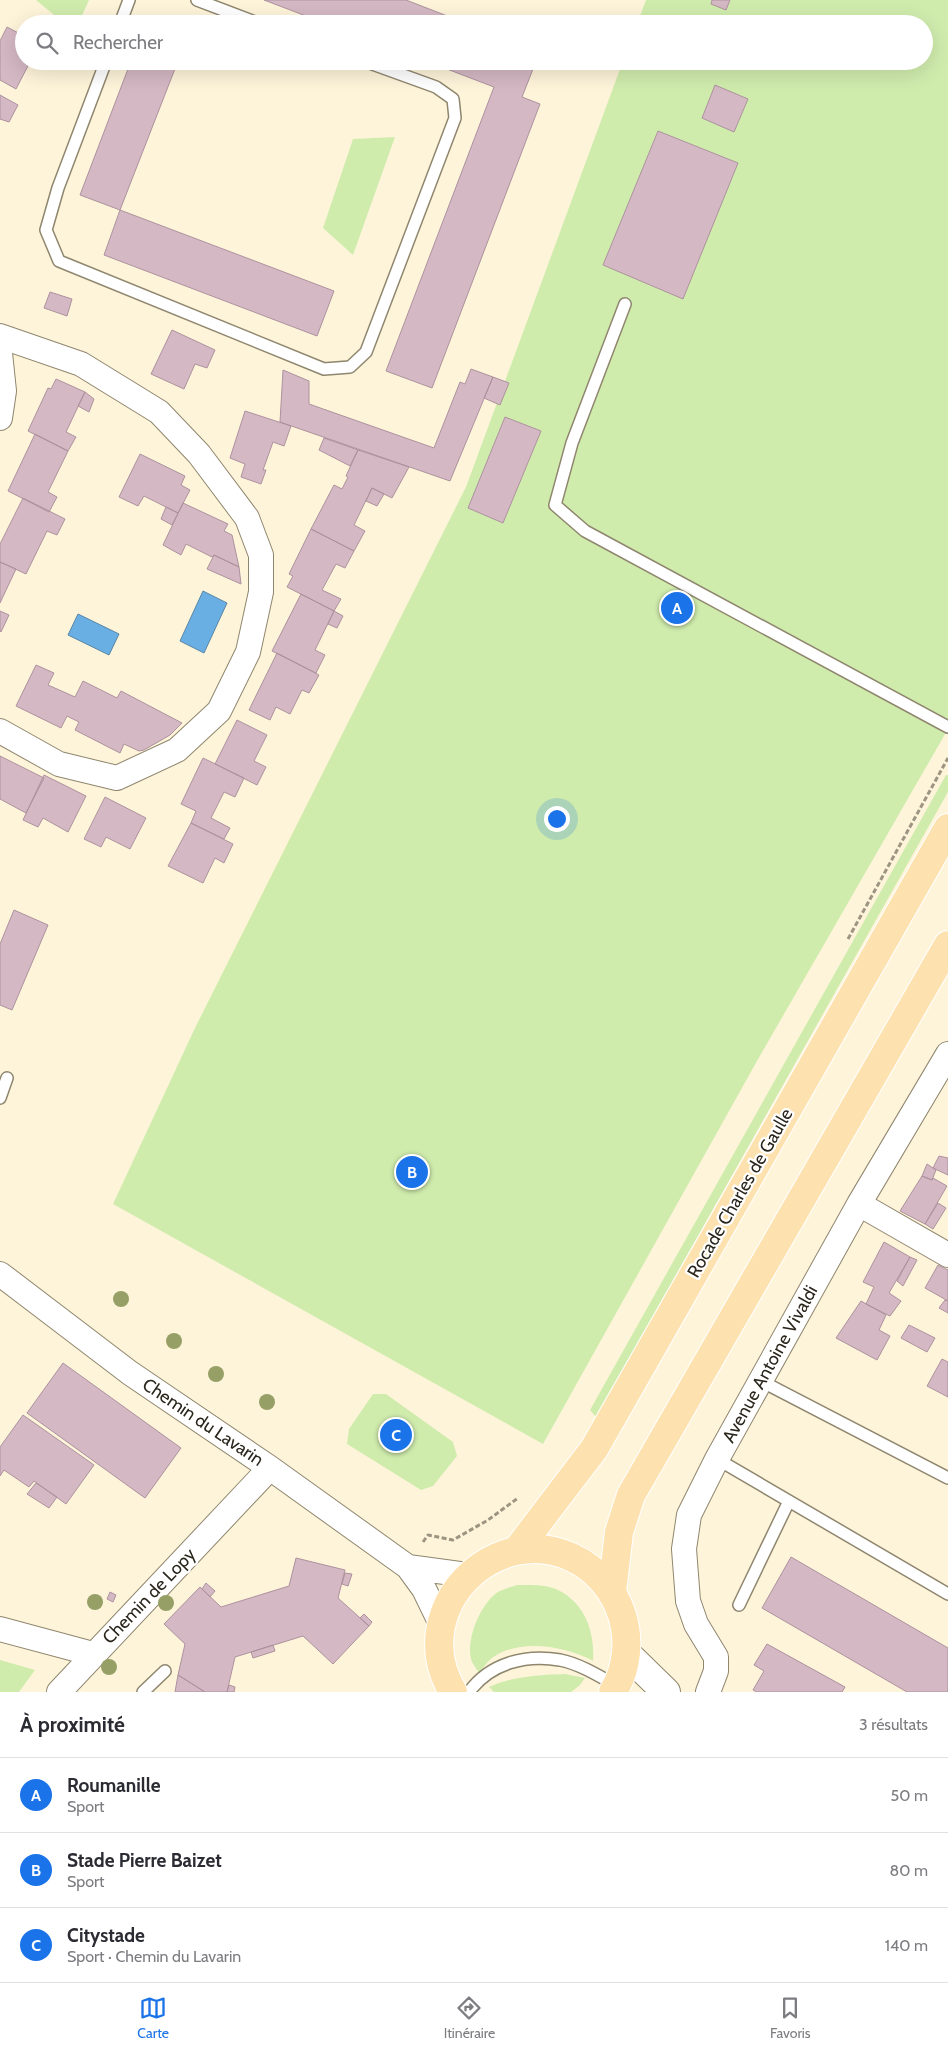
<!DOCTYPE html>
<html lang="fr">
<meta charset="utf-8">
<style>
:root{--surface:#fff;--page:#f7f7f7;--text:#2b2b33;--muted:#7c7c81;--line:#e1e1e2;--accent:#1a73e8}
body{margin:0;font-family:Cabin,sans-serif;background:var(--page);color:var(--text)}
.you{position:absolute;left:556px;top:818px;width:18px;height:18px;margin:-12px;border:4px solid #fff;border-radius:50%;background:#1a73e8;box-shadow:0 0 0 8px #1a73e833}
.badge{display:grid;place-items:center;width:32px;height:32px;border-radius:50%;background:var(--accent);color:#fff;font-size:16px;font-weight:700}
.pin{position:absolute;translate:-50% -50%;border:2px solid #fff;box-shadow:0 1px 5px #0006}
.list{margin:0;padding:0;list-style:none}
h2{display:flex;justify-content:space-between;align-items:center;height:65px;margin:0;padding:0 20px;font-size:21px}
h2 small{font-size:16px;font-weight:400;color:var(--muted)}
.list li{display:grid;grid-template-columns:32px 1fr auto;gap:15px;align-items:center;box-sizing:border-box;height:75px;padding:0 20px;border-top:1px solid var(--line)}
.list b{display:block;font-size:19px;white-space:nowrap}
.list p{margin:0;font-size:16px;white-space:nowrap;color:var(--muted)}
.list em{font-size:16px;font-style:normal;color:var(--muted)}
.icon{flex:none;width:28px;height:28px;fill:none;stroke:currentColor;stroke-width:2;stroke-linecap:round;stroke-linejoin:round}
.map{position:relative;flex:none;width:948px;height:1692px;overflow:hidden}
.search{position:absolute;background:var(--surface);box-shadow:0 5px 20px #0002;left:15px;right:15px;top:15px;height:55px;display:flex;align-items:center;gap:12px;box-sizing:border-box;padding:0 18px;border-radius:28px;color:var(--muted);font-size:19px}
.sheet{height:290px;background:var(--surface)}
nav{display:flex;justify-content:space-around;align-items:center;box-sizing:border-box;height:70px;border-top:1px solid var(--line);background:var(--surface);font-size:14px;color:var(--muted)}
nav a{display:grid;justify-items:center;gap:2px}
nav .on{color:var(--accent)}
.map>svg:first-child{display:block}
</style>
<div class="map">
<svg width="948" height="1692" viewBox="0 0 948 1692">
<rect width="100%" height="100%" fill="#fef4da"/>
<path fill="#d0ecad" d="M 36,0 L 89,0 L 78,24 L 65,24 Z
M 646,0 L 948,0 L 948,729 L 757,1061 L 543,1444 L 113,1204 L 195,1028 L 466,487 L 623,61 L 924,61 L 924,24 L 637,24 Z
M 395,137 L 353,255 L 323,228 L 353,139 Z
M 946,775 L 948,775 L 948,792 L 596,1417 L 590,1410 Z
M 373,1394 L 386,1394 L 453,1442 L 457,1456 L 433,1486 L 421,1490 L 347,1444 L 349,1429 Z
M 517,1585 C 530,1585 544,1584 556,1589 C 585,1602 595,1632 593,1661 C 565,1646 520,1638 492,1658 C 487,1662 483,1668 479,1673 C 476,1668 472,1663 471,1659 C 466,1638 481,1603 498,1592 C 503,1589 511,1587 517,1585 Z
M 0,1660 L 35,1670 L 19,1692 L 0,1692 Z
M 565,1674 L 585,1678 L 580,1685 L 571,1692 L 494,1692 L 489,1687 C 514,1676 538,1675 565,1674 Z"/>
<path fill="#6aafe3" stroke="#5786a7" d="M 203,591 L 227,603 L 204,653 L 180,641 Z
M 78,614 L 119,634 L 109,655 L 68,635 Z"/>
<path fill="#d4b8c4" stroke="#ad929e" d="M 264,0 L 406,0 L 468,24 L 327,24 Z
M 712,0 L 730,0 L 726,10 L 711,4 Z
M 162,17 L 179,23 L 179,24 L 159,24 Z
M 7,27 L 24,36 L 24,61 L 41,61 L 38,66 L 30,62 L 16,89 L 0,80 L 0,41 Z
M 131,61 L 178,61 L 120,210 L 80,195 Z
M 426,61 L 527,61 L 535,64 L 522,97 L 540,104 L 432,388 L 386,371 L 494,87 Z
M 715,85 L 748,99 L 734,132 L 702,118 Z
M 0,95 L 18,105 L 9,122 L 0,119 Z
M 658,131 L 738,163 L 683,299 L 603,265 Z
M 120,210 L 334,291 L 317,336 L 104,255 Z
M 50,292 L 72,299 L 67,316 L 44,308 Z
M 172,330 L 215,350 L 207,368 L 195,364 L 184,389 L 151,374 Z
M 471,369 L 493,377 L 450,481 L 280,422 L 283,370 L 309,381 L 309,404 L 434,448 L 460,382 L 465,384 Z
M 493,377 L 509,383 L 500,405 L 484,398 Z
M 56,379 L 85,392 L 66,432 L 76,437 L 68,451 L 28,431 L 48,388 L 51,389 Z
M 85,392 L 94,399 L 89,412 L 78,406 Z
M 245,411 L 291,426 L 284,446 L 273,442 L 263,470 L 266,470 L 261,484 L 241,477 L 245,464 L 230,458 Z
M 505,417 L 541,431 L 503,523 L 468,508 Z
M 35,434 L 68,451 L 48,492 L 57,497 L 49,512 L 8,491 Z
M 324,438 L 358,450 L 350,466 L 319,450 Z
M 358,450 L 409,467 L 392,498 L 372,488 L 354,525 L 365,531 L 354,551 L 311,529 L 334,485 L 342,489 L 348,477 L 346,476 Z
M 140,454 L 185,476 L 181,485 L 190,490 L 178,513 L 144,496 L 138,506 L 119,497 Z
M 372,488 L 384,494 L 377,506 L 366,501 Z
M 23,498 L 65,519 L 57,535 L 47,531 L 26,574 L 0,562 L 0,544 Z
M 183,503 L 228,524 L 224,531 L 232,535 L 239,567 L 214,555 L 212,557 L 186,544 L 181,555 L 163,545 Z
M 166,507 L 178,513 L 172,525 L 161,519 Z
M 311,529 L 354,551 L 345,568 L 336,564 L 322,590 L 341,599 L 334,611 L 287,587 L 293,576 L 289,574 Z
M 214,555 L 239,567 L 241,584 L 207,569 Z
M 0,562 L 16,569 L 0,603 Z
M 301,594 L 334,611 L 315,650 L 325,655 L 316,673 L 272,651 Z
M 0,611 L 9,615 L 1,632 L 0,631 Z
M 334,611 L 343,616 L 337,628 L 328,624 Z
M 277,653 L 319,675 L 309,693 L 302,690 L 290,714 L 276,707 L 270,720 L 249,710 Z
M 36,665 L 54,673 L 48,685 L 75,697 L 83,681 L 117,698 L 121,691 L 182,723 L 170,735 L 144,750 L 139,751 L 124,744 L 120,753 L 75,730 L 79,722 L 67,716 L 61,728 L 16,706 Z
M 237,720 L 267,735 L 254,761 L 266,767 L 257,785 L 215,764 Z
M 0,756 L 44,778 L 26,813 L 0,799 Z
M 203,758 L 244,778 L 235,797 L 224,792 L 211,818 L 230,828 L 224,839 L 191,823 L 196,811 L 181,804 Z
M 44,775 L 86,796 L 68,832 L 43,818 L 38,827 L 23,820 Z
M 105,797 L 146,818 L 130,849 L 106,837 L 101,847 L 84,839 Z
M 191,823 L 233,844 L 224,863 L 215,858 L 203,883 L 168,866 Z
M 14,910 L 48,925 L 12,1010 L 0,1005 L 0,944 Z
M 939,1156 L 948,1158 L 948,1175 L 933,1168 Z
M 927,1164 L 936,1170 L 932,1180 L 922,1176 Z
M 922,1176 L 932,1180 L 933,1178 L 947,1186 L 925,1224 L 900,1211 Z
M 938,1203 L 946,1208 L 933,1229 L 925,1224 Z
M 884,1242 L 910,1257 L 889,1293 L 901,1301 L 890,1316 L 866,1304 L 874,1287 L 863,1282 Z
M 910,1257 L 917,1260 L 903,1286 L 897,1281 Z
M 938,1265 L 948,1270 L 948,1301 L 925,1288 Z
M 945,1300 L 948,1301 L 948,1313 L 939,1308 Z
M 861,1301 L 886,1315 L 879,1330 L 890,1336 L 877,1360 L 836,1338 Z
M 909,1325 L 935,1338 L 927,1352 L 901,1338 Z
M 942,1359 L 948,1362 L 948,1397 L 927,1386 Z
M 63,1363 L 181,1448 L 145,1498 L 27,1413 Z
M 23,1415 L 94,1465 L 66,1504 L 34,1481 L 29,1487 L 4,1470 L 0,1476 L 0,1447 Z
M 36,1483 L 57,1497 L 49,1508 L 27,1494 Z
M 791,1557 L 948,1648 L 948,1692 L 907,1692 L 762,1608 Z
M 296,1558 L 345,1570 L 338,1598 L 369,1626 L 333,1664 L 303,1636 L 235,1657 L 227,1692 L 205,1692 L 178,1675 L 185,1644 L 164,1624 L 200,1587 L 221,1607 L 289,1586 Z
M 345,1573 L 352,1574 L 348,1586 L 342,1584 Z
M 206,1583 L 215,1591 L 210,1597 L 202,1589 Z
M 110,1592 L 116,1595 L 113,1602 L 107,1599 Z
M 364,1614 L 372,1622 L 369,1626 L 360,1618 Z
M 767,1644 L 845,1687 L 842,1692 L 757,1692 L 753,1690 L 764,1671 L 754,1665 Z
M 273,1645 L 275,1651 L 253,1658 L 251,1652 Z
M 178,1675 L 205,1692 L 175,1692 Z
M 229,1685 L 235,1687 L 234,1692 L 227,1692 Z"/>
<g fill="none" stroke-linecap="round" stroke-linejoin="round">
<defs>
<path id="lane" d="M 197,0 L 260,24
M 120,24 L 129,0
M 106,61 L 58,188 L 46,230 L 59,261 L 324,369 L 350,367 L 366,352 L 455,118 L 453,99 L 436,87 L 364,61
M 625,304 L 572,443 L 555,505 L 585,531 L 948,727
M 0,1098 L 7,1078
M 761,1381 L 948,1478
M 717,1459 L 948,1594
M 739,1605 L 789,1501
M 143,1692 L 165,1671
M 469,1692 C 490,1663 526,1654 560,1660 C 580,1664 599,1676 617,1686"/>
<path id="street" d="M 0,336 L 81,364 L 159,412 L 199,454 L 247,518 L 261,555 L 261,592 L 248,652 L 219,711 L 177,750 L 117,778 L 59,764 L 0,731
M 0,353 L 4,391 L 0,418
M 859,1204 L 948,1255
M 0,1274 L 130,1373 L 270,1468 L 408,1567 L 424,1589 L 441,1624
M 408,1567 L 467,1575
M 0,1629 L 93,1654
M 59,1692 L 270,1468
M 708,1692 L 716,1671 L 716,1657 L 696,1624 L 688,1601 L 684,1549 L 689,1515 L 717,1459 L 859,1204 L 948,1054"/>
<path id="secondary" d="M 626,1653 L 666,1692"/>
<path id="primary" d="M 517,1550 L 594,1449 L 948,828
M 612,1592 L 619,1532 L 631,1495 L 948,945
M 453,1692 C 438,1667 435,1640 445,1612 C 463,1563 522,1534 571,1557 C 622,1580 642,1644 613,1692"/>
</defs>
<use href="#lane" stroke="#8f866e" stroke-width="14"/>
<use href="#street" stroke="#8f866e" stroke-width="26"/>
<use href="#secondary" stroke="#8f866e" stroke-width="30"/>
<use href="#primary" stroke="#fff" stroke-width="30"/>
<path stroke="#9c9582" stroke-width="3" stroke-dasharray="5 2.5" stroke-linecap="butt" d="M 848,939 L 948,758
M 423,1542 L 428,1535 L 453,1540 L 488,1520 L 518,1498"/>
<use href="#lane" stroke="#fff" stroke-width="11"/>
<use href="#street" stroke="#fff" stroke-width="24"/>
<use href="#secondary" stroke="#fff" stroke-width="28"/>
<use href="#primary" stroke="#fde2af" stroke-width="28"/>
</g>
<g fill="#959f66">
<circle cx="121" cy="1299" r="8"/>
<circle cx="174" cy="1341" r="8"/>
<circle cx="216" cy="1374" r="8"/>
<circle cx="267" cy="1402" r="8"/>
<circle cx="95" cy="1602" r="8"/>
<circle cx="166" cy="1603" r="8"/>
<circle cx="109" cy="1667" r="8"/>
</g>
<g text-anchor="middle" stroke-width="4.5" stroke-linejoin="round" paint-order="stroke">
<g font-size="18" fill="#2a261c" stroke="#fff">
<text transform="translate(740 1193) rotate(-60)" y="6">Rocade Charles de Gaulle</text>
<text transform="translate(770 1364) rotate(-61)" y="6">Avenue Antoine Vivaldi</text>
<text transform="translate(203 1422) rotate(34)" y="6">Chemin du Lavarin</text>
<text transform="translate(149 1596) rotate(-46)" y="6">Chemin de Lopy</text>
</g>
</g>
</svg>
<div class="you"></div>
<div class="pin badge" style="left:677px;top:608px">A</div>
<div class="pin badge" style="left:412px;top:1172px">B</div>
<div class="pin badge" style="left:396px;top:1435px">C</div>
<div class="search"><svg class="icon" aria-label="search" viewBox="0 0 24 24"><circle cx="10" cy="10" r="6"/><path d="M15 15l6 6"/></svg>Rechercher</div>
</div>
<section class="sheet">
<h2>À proximité<small>3 résultats</small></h2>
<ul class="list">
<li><span class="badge">A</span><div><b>Roumanille</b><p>Sport</p></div><em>50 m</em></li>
<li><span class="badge">B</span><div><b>Stade Pierre Baizet</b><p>Sport</p></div><em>80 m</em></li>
<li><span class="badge">C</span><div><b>Citystade</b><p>Sport · Chemin du Lavarin</p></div><em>140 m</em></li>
</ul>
</section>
<nav>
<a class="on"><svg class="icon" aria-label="map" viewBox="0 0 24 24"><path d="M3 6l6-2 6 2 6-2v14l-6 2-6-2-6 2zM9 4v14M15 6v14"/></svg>Carte</a>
<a><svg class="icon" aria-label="directions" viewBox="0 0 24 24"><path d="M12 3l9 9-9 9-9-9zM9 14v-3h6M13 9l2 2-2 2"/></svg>Itinéraire</a>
<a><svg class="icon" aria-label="saved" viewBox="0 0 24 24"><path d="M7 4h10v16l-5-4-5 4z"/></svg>Favoris</a>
</nav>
